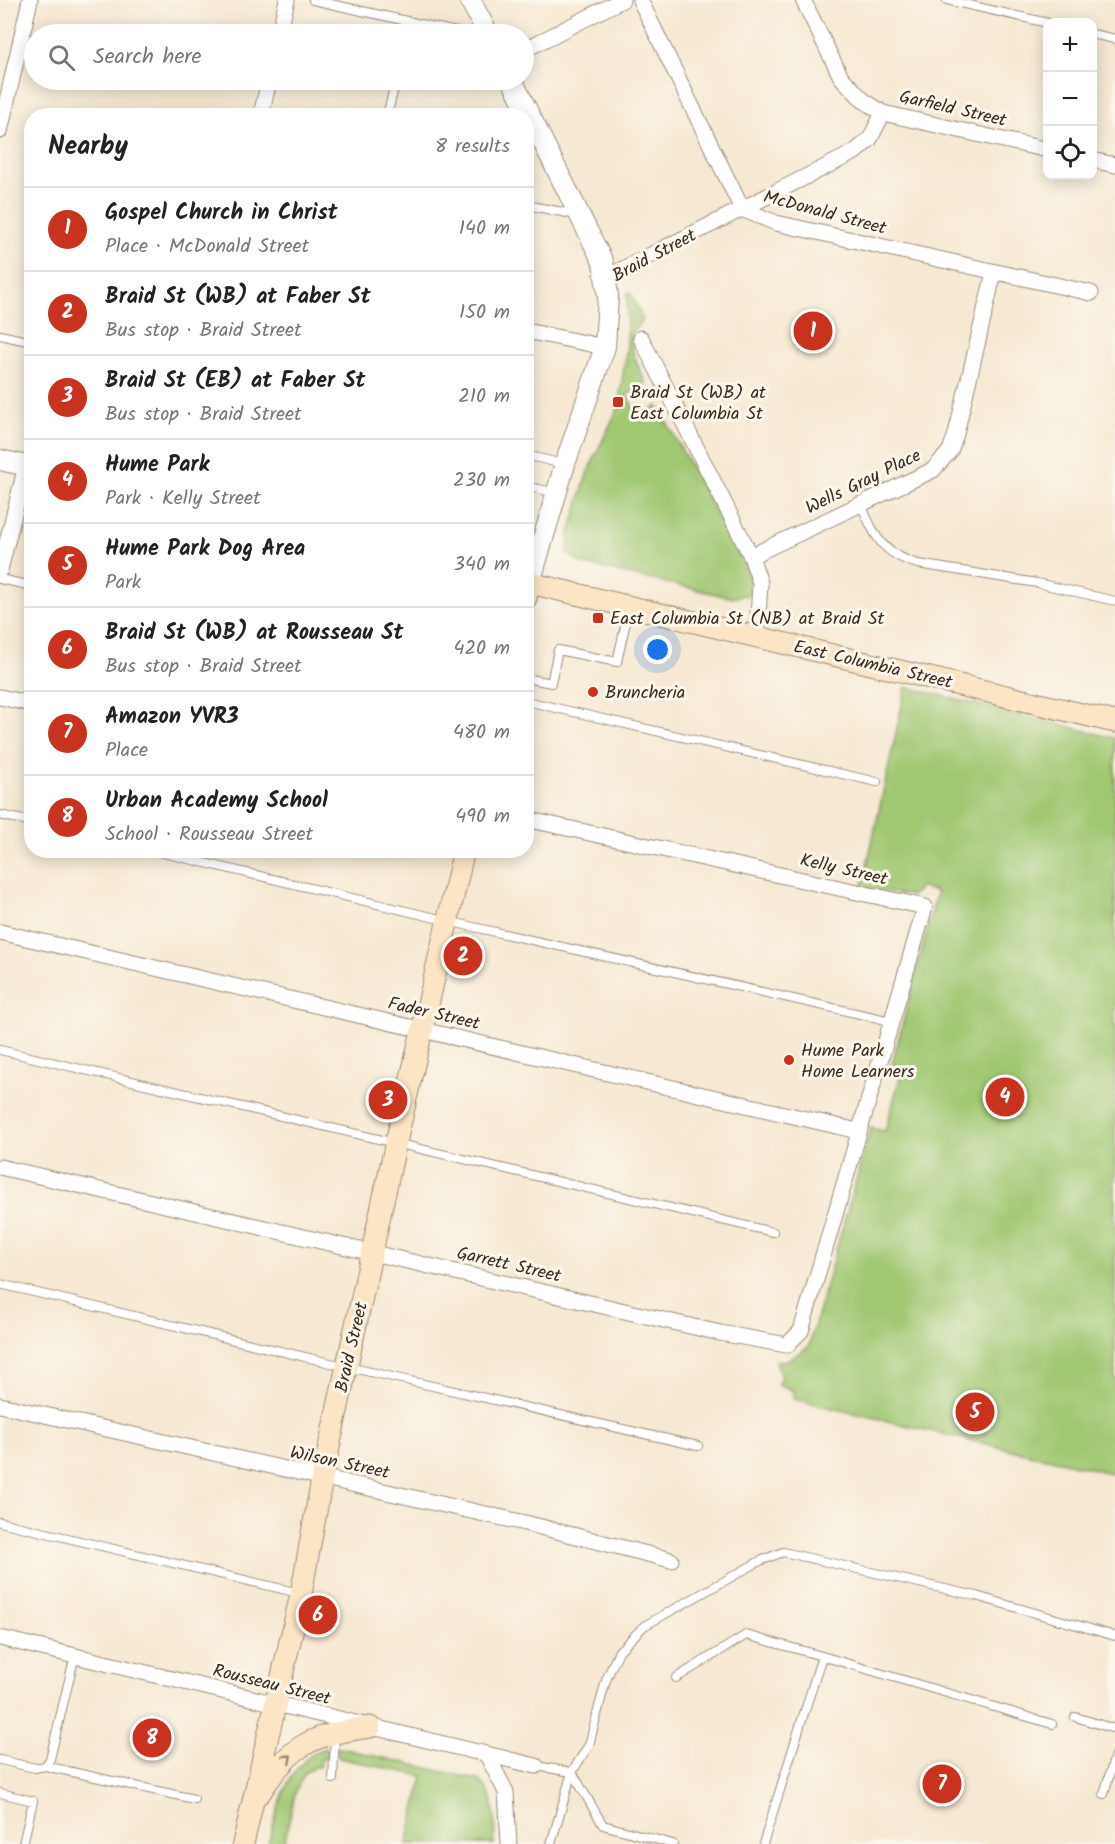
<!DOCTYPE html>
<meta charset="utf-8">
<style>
:root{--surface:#fff;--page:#f6f6f6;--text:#222;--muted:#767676;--line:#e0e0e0;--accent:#c8321e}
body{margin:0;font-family:Kalam,sans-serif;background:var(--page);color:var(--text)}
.controls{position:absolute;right:18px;top:18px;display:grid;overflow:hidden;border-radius:12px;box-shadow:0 3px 15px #0003}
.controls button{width:54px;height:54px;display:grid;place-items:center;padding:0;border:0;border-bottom:2px solid var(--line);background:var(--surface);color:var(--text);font:30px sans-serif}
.you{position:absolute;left:658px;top:650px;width:21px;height:21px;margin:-15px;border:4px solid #fff;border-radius:50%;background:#1a73e8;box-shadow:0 0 0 9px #1a73e833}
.badge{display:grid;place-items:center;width:39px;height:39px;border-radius:50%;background:var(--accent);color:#fff;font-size:20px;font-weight:700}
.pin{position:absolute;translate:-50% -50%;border:3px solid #fff;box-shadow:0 2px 6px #0006}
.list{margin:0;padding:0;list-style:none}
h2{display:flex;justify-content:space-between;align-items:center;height:78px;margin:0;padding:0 24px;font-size:26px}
h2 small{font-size:20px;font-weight:400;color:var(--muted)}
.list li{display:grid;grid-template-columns:39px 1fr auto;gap:18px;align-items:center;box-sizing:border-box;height:84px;padding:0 24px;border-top:2px solid var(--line)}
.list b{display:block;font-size:22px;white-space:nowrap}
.list p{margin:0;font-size:20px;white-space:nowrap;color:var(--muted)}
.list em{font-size:20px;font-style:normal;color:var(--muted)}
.icon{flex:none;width:33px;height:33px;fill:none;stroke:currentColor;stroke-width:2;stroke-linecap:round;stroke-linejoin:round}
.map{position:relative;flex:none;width:1115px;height:1844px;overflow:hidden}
.search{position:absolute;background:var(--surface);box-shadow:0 3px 15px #0003;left:24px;top:24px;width:510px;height:66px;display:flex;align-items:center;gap:15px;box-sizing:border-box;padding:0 21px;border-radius:33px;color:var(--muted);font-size:22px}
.panel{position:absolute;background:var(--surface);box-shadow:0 3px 15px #0003;left:24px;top:108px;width:510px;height:750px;border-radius:24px}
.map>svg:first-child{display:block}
</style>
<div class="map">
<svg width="1115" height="1844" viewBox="0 0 1115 1844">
<rect width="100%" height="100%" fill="#fbf7ec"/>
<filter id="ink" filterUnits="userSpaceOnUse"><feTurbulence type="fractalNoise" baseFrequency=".0167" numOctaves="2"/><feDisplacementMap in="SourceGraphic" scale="12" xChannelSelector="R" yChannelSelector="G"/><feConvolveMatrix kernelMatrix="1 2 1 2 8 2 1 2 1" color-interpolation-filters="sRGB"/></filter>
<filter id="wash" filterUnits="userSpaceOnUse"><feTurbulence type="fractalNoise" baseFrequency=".008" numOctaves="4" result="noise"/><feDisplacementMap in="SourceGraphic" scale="24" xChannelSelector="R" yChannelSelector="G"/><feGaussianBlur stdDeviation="1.35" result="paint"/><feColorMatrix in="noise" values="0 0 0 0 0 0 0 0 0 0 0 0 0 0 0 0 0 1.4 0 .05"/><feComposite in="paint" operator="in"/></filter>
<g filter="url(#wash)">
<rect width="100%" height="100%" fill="#f6e8d2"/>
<path fill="#a0c772" stroke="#6e7848" stroke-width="1.5" d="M 630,292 L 643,320 C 620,337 638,364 646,384 L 627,395 L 638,417 L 658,406 L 750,576 L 751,588 L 746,597 L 743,595 L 733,598 L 583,564 L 568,554 L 569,536 L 588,471 L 618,408 L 627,346 L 627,294 Z
M 906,687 L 1115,738 L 1115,1474 L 793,1399 L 793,1392 L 789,1388 L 780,1386 L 778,1382 L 781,1378 L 776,1361 L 787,1360 L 808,1348 L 871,1128 L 885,1131 L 903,1067 L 892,1064 L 937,892 L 922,887 L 911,896 L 862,888 Z
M 336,1747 L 479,1780 C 496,1794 496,1823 494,1844 L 407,1844 L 423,1776 L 339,1758 Z
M 325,1748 L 329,1755 L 321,1760 L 319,1767 L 314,1767 L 305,1773 L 296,1790 L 284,1844 L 268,1844 C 278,1809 286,1762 325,1748 Z"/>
</g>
<g filter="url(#ink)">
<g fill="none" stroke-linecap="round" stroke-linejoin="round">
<defs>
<path id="service" d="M 313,0 L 465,34
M 947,0 L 1048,23
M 1092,34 L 1115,39
M 387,116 L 396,80
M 526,205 L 578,215
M 0,335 L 32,342
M 526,455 L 563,464
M 526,486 L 556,493
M 861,504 C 875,537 882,554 918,564 L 1037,583 L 1115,601
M 0,579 L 32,586
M 526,678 L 551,683 L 558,650 L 617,662 L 629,608
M 526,701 L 877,782
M 0,815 L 32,822
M 151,850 L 469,926 L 891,1021
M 0,1050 L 773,1232
M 0,1284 L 326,1362 L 698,1446
M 0,1522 L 299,1593
M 676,1678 L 746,1635 L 822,1656
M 1075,1717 L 1115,1729
M 0,1760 L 35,1768 L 45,1766 L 50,1759 L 75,1655
M 45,1766 L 194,1799
M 536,1766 L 572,1772 L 603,1825 L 673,1844
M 333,1779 L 335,1735
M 0,1793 L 33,1801 L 23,1844
M 1104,1794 L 1115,1755
M 551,1844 L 572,1772 L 589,1745 L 606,1680 L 619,1651 L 644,1626 L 760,1561 L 783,1552 L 976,1596 L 1115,1636
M 763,1844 L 822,1656 L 1052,1724"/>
<path id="minor" d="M 640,0 L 742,209 L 776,223 L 1091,293
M 803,0 L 841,77 L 863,100 L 883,113 L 1048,150
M 279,34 L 287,0
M 524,50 L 622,0
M 261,116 L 269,80
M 0,131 L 30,0
M 1092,160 L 1115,165
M 607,277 L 855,152 L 870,139 L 883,113
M 526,331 L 605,347
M 641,338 L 751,556 L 760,583 L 757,636
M 751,556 L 933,470 L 950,451 L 956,434 L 994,272
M 0,570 L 26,466
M 0,697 L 32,704
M 0,932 L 858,1131
M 0,1167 L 720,1333 L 787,1345 L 801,1331 L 925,907 L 526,819
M 0,1405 L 525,1523 L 671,1560
M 0,1638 L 536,1766
M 487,1755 L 506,1792 L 509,1844"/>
<path id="tertiary" d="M 470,0 L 488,34
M 512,80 L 603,262 L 608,296 L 605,347 L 565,464 L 530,583 L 526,582
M 0,460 L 32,467"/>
<path id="secondary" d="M 526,598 L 530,583 L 1115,722
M 260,1793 C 291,1743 313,1735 370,1727
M 243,1844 L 301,1594 L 322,1479 L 396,1142 L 464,850"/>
</defs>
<use href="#service" stroke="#988978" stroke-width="10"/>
<use href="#minor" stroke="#988978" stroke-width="17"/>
<use href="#tertiary" stroke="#988978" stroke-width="22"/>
<use href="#secondary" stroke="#988978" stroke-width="23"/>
<use href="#service" stroke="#fff" stroke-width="8"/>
<use href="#minor" stroke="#fff" stroke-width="15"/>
<use href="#tertiary" stroke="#fff" stroke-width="20"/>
<use href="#secondary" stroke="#fce5c4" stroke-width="21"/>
</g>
<defs><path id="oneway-chevron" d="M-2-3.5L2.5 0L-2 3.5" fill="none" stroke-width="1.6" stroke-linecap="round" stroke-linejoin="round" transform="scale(1.5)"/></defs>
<use stroke="#9c8871" href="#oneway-chevron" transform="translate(288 1758) rotate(-43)"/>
</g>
<g fill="#c8321e" stroke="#fbf7ec" stroke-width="2">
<rect x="612" y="396" width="12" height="12" rx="3"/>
<rect x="592" y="612" width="12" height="12" rx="3"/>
<circle cx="593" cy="692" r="6"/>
<circle cx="789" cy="1060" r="6"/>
</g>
<g text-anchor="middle" stroke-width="6" stroke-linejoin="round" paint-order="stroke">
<g font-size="18" fill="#3b2a1e" stroke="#fbf7ec">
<text transform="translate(953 108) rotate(13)" y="6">Garfield Street</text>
<text transform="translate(825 212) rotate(15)" y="6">McDonald Street</text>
<text transform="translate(654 255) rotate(-28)" y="6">Braid Street</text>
<text transform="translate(863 481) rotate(-26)" y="6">Wells Gray Place</text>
<text transform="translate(873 664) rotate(13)" y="6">East Columbia Street</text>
<text transform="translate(844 869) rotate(13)" y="6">Kelly Street</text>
<text transform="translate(434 1013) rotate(13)" y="6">Fader Street</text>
<text transform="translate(509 1264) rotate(13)" y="6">Garrett Street</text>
<text transform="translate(351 1347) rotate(-77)" y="6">Braid Street</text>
<text transform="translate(340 1462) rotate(12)" y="6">Wilson Street</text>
<text transform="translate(272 1684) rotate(14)" y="6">Rousseau Street</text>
</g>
<g font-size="18" fill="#3b2a1e" stroke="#fbf7ec" text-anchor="start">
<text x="630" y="398">Braid St (WB) at<tspan x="630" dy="21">East Columbia St</tspan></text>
<text x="610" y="624">East Columbia St (NB) at Braid St</text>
<text x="605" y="698">Bruncheria</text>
<text x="801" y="1056">Hume Park<tspan x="801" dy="21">Home Learners</tspan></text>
</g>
</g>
</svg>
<div class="controls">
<button>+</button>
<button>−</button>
<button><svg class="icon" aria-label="locate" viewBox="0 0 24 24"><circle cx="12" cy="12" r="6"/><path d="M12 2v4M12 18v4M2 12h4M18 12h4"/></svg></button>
</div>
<div class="you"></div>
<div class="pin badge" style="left:813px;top:331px">1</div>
<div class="pin badge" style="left:463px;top:956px">2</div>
<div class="pin badge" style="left:388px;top:1100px">3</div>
<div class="pin badge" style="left:1005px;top:1097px">4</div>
<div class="pin badge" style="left:975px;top:1412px">5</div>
<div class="pin badge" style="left:318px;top:1615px">6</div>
<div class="pin badge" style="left:942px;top:1784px">7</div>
<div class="pin badge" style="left:152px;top:1738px">8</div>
<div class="search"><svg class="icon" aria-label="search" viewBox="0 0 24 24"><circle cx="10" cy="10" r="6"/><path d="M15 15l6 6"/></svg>Search here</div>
<section class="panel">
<h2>Nearby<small>8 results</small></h2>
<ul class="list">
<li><span class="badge">1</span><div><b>Gospel Church in Christ</b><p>Place · McDonald Street</p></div><em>140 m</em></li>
<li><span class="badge">2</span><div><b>Braid St (WB) at Faber St</b><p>Bus stop · Braid Street</p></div><em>150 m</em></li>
<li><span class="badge">3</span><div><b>Braid St (EB) at Faber St</b><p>Bus stop · Braid Street</p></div><em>210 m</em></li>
<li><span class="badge">4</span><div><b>Hume Park</b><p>Park · Kelly Street</p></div><em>230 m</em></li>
<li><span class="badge">5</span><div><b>Hume Park Dog Area</b><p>Park</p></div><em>340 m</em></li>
<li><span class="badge">6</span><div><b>Braid St (WB) at Rousseau St</b><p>Bus stop · Braid Street</p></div><em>420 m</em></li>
<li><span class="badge">7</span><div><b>Amazon YVR3</b><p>Place</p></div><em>480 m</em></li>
<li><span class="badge">8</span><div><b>Urban Academy School</b><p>School · Rousseau Street</p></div><em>490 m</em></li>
</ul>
</section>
</div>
